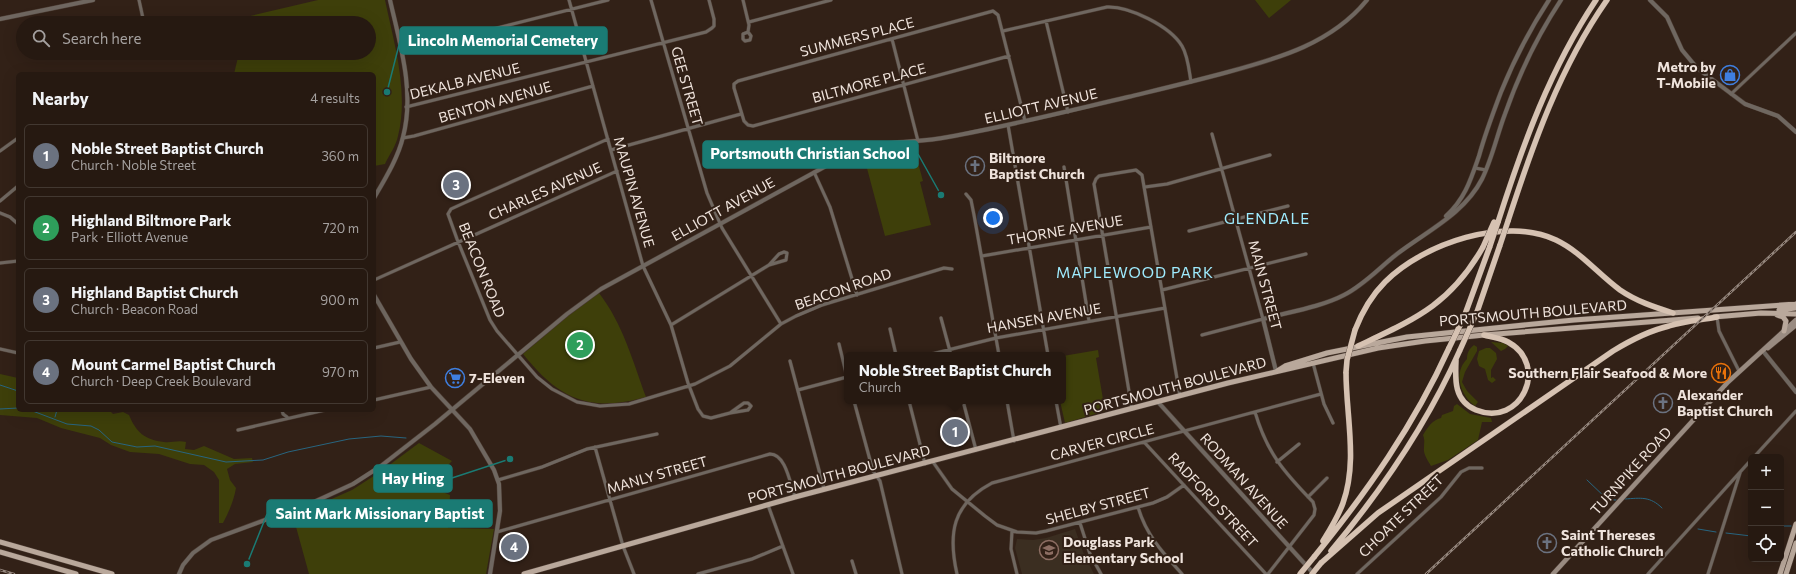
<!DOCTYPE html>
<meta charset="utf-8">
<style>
:root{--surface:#261911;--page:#2e221a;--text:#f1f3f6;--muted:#a4a09f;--line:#423831;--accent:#bca0f2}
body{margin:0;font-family:Commissioner,sans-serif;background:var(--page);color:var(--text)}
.controls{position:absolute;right:12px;bottom:12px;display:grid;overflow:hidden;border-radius:6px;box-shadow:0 4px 16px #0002}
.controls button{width:36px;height:36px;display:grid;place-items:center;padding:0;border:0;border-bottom:1px solid var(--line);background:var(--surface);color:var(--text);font:20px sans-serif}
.you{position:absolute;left:993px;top:218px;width:14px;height:14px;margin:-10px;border:3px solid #fff;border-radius:50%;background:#1a73e8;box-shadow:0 0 0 6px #1a73e833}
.badge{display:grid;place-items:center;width:26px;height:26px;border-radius:50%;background:var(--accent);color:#fff;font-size:13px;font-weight:700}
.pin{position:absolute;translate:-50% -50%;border:2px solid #fff;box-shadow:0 1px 4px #0006}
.popup{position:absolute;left:844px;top:352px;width:222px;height:52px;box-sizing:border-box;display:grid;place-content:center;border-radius:6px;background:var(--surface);filter:drop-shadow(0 1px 3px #0005);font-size:13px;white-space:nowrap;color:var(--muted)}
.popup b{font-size:15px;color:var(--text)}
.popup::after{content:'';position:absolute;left:50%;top:100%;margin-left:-8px;border:8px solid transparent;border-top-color:var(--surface)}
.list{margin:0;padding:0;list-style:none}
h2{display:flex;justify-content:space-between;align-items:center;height:52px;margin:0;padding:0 16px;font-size:17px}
h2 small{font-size:13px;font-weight:400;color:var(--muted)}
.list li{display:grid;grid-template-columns:26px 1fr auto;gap:12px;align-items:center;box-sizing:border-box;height:64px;margin:0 8px 8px;padding:0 8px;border:1px solid var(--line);border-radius:6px}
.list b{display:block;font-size:15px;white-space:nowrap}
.list p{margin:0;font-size:13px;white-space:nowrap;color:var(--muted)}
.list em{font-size:13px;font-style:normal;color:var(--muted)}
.icon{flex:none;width:22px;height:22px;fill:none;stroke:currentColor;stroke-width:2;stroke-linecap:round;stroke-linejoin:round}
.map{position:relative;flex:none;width:1796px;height:574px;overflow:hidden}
.search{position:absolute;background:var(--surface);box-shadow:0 4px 16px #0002;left:16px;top:16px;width:360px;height:44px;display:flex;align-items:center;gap:10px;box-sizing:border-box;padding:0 14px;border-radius:22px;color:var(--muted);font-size:15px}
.panel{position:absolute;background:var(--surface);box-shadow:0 4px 16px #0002;left:16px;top:72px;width:360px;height:340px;border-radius:6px}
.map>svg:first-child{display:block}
</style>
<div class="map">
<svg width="1796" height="574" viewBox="0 0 1796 574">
<rect width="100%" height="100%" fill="#322117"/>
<path fill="#3b2e21" d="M 1075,529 L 1083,552 L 1094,574 L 1022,574 L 1015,548 L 1017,539 L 1033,540 L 1046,538 Z"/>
<path fill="#3e3f0a" d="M 318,0 L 385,0 C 394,43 409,92 398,136 C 396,146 389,155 385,164 L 374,166 L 374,74 L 234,74 L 239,53 L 369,53 L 369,23 L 245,23 L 246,17 Z
M 1255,0 L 1291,0 L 1269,18 Z
M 915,152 L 923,181 L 920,182 L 931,225 L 885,236 L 864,157 Z
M 599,293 C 623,324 633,362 646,397 C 589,413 559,399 523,354 L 568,316 Z
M 1491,342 L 1503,343 L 1508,346 L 1505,349 L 1501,351 Z
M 1474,345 L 1477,347 L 1477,351 L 1465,372 L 1462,382 L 1467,391 L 1478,402 L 1475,406 C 1460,395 1453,373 1467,359 C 1467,353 1469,349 1474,345 Z
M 1486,348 L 1490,348 L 1496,353 L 1497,359 L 1491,370 L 1491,378 L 1493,377 L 1496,380 L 1492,383 L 1488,380 L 1485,369 L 1479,366 L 1477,359 L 1479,351 Z
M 1098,350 L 1099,357 L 1096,358 L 1105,411 L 1065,423 L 1060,401 L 1063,401 L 1063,356 Z
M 0,374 L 18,378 L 18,410 L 109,410 L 113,414 L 123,412 L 129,415 C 136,432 145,440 164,442 C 171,443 178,440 186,442 L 185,449 L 194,450 L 204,446 L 234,459 L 252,458 L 253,462 L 235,464 L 227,469 L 230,480 L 236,488 C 234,500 229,512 223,523 L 219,523 L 219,480 L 214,472 L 204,465 L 190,464 L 159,454 L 130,452 L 111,445 L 100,438 L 61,428 L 37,418 L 0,415 Z
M 1457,404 L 1470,414 L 1491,418 L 1492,422 L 1482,422 L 1478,440 L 1448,460 L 1431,466 C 1428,461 1423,454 1424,448 C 1424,442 1425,440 1423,435 C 1428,427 1432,420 1441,418 L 1442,415 L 1453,411 L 1454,406 Z
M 419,443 L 452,461 L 439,474 L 431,470 L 423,484 L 450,495 L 448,528 L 494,529 L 486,574 L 309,574 L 293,516 L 352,490 L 380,472 Z"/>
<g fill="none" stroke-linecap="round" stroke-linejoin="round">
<path stroke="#286580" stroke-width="1" d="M 0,385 L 18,391
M 0,409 L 18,408
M 30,410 L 67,424 L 91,426 L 99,430 L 112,442 L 137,447 L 155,446 L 226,462 L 263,460 L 288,452 L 349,439 L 381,436 L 406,438
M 55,417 L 57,410
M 1587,480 L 1608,500 L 1616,500
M 1625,499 C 1641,498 1650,496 1662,508
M 1781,526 L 1791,526
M 1698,529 L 1716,532
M 1726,533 L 1751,536"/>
<defs>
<path id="minor" d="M 139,0 L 144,23
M 569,0 L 643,266 L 671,325 L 688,383 L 698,409 L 703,416 L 711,418 L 730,413 L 744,403 L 748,403 L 751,406 L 748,410 L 730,413
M 651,0 L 707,193 L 722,228 L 781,324
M 743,0 L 749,25 L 748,32 L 751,36 L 750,40 L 745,41 L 743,39 L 743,34 L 748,32
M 1046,21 L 1068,112
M 749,22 L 831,0
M 1003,31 L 1107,7 C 1129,6 1170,26 1182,46 C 1188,56 1189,70 1191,82
M 892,39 L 918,141
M 402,52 L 608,0
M 1009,56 L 753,126 L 748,125 L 744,121 L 734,88 L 734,84 L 738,81 L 993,11 L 998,15 L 1025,121
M 1731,94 L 1796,33
M 406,107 L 706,32 L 712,28 L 714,26 L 714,19 L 709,0
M 1008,125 L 1048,355
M 403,138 L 414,136 L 593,86
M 608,139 L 464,203 L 451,209 L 448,214 L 457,239 L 490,320 L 497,331 L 537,377 L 552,389 L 577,402 L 600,406 L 629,404 L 695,384 L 730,366 L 781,324 L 796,316 L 822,305 L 944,268 L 952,269
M 611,150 L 741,114
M 0,151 L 18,138
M 1064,167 L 1089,321
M 1475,168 L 1486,170
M 814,172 L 830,207 L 857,295
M 1145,187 L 1167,184 L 1270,155
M 966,194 L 971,200 L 974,215 L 999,355
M 0,201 L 18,186
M 0,213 L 10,217 L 18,224
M 1189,231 L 1288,206
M 982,256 L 1151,227
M 0,263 L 18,261
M 374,280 L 617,171
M 1162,290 L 1306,254
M 1717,317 L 1719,331 L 1739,371
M 941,318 L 951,355
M 671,325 L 769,265 L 779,254 L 784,252 L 787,253 L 786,260 L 769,265
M 890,329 L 896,355
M 1202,335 L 1263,319 L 1212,134
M 839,344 L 847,377
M 374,348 L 400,342
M 0,349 L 18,353
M 928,355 L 996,338 L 1165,308
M 790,361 L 824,489
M 1313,363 L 1324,404 L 1333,423
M 798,390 L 847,377
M 374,400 L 431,387
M 854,401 L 873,471 L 880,481 L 902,574
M 909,401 L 925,464
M 963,401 L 976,450
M 1007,401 L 1014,441
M 1056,401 L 1061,428
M 1132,409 L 1094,184 L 1096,179 L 1099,176 L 1136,170 L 1142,175 L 1180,396
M 282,410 L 283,414 L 287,417
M 1255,412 C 1267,453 1284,472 1313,502 L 1315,509 L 1314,515 L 1268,574
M 238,430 L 325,410
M 1144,442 L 1266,574
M 595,447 L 623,546 L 634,574
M 1754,457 L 1796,411
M 933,462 L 952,489 L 985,516 L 997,525 L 1017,532 L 1036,533 L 1046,531 L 1153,503 L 1167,497 L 1184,485
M 1277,462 L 1299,444
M 498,480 L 542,467 L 587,449 L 657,434
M 1308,497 L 1327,478
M 768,505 L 793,574
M 1138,507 C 1146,535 1163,553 1182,574
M 1080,523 L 1090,554 L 1101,574
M 1012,531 L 1011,549 L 1017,574
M 497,532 L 770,454 C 786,454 790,484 795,497
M 852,561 L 856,574
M 698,574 L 752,559 L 783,546
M 957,574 C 948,534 952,504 992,483 L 1321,394
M 1357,574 L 1441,497 L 1461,472 L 1469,468 L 1482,468
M 1648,574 L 1751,460
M 1708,574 L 1740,473"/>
<path id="tertiary" d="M 1650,0 L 1667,17 L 1682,50 L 1697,68 L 1745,104 L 1778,116 L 1796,132
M 0,19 L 93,0
M 374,198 C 385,179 398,158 403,137 C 415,92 400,44 390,0
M 1446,216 C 1465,199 1471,179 1479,156 C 1485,134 1493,113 1501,92 C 1514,60 1530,29 1549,0
M 374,295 L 411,359 L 431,387 L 470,429 L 494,470 L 499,484 L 500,511 L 490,574
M 1763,351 L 1796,392
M 1276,371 L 1263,319 C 1289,312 1321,307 1344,295 C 1364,285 1379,268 1397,254 C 1427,231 1464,214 1482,179 C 1492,159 1497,135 1505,114 C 1519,74 1538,35 1561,0
M 1158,402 L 1314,574
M 179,574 L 183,565 L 193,553 L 211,540 L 316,501 L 353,484 L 381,466 L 435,424 L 567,314 L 601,289 L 848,154 C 881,139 913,144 948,137 C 1009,126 1068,111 1128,97 C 1161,89 1195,81 1228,72 C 1280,58 1332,43 1367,0"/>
<path id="secondary" d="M 1768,348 L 1796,325
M 1553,574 L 1728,382 L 1796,320"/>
<path id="primary" d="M 1779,310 L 1795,308 L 1796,304
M 1777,315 L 1783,317 L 1786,321 L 1784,331
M 1714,317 L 1761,313 L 1796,314
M 1277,371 L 1285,366 L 1327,353 L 1407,337 L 1574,320 L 1796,304
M 0,542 L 112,574
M 0,552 L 76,574
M 524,574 L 795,497 L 1228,383 L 1378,348 L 1425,341 L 1484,335 L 1698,318
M 1780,574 L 1796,524
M 1786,574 L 1796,543"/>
<path id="motorway" d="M 1508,221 C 1533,144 1560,67 1607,0
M 1498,222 C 1523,144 1550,69 1596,0
M 1477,312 L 1500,245
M 1464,317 L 1490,246
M 1355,330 C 1362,312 1372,295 1385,282 C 1424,243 1505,216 1556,240 C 1581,252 1598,274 1620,290 C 1636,301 1654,307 1673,313
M 1358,346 C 1415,319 1450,305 1483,247
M 1456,360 C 1455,380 1454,401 1476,410 C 1521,428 1550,365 1508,342 C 1501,338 1492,337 1484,335
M 1323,541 C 1331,528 1338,517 1343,503 C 1358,461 1346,416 1346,372
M 1331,551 C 1382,490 1428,422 1460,350
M 1314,557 C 1367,492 1414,425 1449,348
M 1321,563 L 1378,513 L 1613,351 C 1631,340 1648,331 1669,326 C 1685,321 1701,320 1717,317"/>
</defs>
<use href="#minor" stroke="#4c3c33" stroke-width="4"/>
<use href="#tertiary" stroke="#4c3c33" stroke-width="5"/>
<use href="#secondary" stroke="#4c3c33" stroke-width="5.5"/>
<use href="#primary" stroke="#4c3c33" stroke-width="6"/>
<use href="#motorway" stroke="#4c3c33" stroke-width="6"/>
<use href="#minor" stroke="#6f6760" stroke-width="3"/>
<use href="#tertiary" stroke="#6f6760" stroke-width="4"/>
<use href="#secondary" stroke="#998b81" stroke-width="4.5"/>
<use href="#primary" stroke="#b9a89b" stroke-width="5"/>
<use href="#motorway" stroke="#d6c2b2" stroke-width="5.5"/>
<defs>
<path id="rail" d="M 0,570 L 14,574
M 1426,574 L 1796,232"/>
</defs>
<use href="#rail" stroke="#95877e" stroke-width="2.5"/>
<use href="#rail" stroke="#322117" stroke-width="1" stroke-dasharray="3" stroke-linecap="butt"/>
<defs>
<path id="motorway-bridge" d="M 1500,245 L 1508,221
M 1490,246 L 1498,222
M 1483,247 L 1494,222
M 1449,348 L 1464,317
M 1460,350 L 1477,312
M 1346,372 L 1347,360 L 1355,330
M 1300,574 L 1314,557
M 1312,574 L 1321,563"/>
</defs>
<use href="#motorway-bridge" stroke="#4c3c33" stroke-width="6" stroke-linecap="butt"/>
<use href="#motorway-bridge" stroke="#d6c2b2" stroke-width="5.5"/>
</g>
<defs>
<symbol id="shop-ring" viewBox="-11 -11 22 22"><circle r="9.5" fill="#322117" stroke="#3f7fe0" stroke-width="1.5"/><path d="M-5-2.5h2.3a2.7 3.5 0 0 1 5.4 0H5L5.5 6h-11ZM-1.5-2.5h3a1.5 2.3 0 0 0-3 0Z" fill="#3f7fe0"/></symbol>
<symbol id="church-ring" viewBox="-11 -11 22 22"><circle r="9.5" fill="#322117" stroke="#6b7280" stroke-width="1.5"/><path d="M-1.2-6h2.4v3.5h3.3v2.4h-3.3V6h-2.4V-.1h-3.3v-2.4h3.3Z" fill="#6b7280"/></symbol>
<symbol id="restaurant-ring" viewBox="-11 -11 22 22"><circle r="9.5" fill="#322117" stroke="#e8710a" stroke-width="1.5"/><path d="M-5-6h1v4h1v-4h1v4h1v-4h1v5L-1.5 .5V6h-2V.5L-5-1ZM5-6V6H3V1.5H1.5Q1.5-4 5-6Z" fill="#e8710a"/></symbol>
<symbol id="supermarket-ring" viewBox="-11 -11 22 22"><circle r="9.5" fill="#322117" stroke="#3f7fe0" stroke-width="1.5"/><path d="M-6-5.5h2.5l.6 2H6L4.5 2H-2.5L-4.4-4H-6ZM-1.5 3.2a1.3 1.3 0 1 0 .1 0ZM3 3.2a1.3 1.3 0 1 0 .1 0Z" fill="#3f7fe0"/></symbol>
<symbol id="school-ring" viewBox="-11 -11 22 22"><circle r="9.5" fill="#322117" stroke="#8d6e63" stroke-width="1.5"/><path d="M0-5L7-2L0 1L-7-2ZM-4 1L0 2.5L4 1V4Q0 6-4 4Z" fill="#8d6e63"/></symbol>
</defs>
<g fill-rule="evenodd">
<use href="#shop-ring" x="1719" y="64" width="22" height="22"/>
<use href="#church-ring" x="964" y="155" width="22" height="22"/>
<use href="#restaurant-ring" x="1710" y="362" width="22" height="22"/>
<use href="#supermarket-ring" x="444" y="367" width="22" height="22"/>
<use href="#church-ring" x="1652" y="392" width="22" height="22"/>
<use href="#church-ring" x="1536" y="532" width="22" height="22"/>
<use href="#school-ring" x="1038" y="539" width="22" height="22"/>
</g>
<g text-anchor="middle" stroke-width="4" stroke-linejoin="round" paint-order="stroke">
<g font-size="14" fill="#efe3dc" stroke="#322117">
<text transform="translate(857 37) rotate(-15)" y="5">SUMMERS PLACE</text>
<text transform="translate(465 81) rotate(-14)" y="5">DEKALB AVENUE</text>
<text transform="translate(869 83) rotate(-15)" y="5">BILTMORE PLACE</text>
<text transform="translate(687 86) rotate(74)" y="5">GEE STREET</text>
<text transform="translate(495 102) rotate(-16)" y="5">BENTON AVENUE</text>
<text transform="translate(1041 106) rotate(-13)" y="5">ELLIOTT AVENUE</text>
<text transform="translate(545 191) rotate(-24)" y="5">CHARLES AVENUE</text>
<text transform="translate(634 192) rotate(74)" y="5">MAUPIN AVENUE</text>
<text transform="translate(723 209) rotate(-29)" y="5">ELLIOTT AVENUE</text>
<text transform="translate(1065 230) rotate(-10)" y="5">THORNE AVENUE</text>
<text transform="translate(482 270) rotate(68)" y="5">BEACON ROAD</text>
<text transform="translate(1265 285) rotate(75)" y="5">MAIN STREET</text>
<text transform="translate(843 289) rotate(-19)" y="5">BEACON ROAD</text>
<text transform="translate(1533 313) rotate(-5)" y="5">PORTSMOUTH BOULEVARD</text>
<text transform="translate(1044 318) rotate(-10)" y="5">HANSEN AVENUE</text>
<text transform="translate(1175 386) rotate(-15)" y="5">PORTSMOUTH BOULEVARD</text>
<text transform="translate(1102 442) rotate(-15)" y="5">CARVER CIRCLE</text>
<text transform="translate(1631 471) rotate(-48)" y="5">TURNPIKE ROAD</text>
<text transform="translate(839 474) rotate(-15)" y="5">PORTSMOUTH BOULEVARD</text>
<text transform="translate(657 475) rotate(-16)" y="5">MANLY STREET</text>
<text transform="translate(1244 481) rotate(48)" y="5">RODMAN AVENUE</text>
<text transform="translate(1213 500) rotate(47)" y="5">RADFORD STREET</text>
<text transform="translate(1098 506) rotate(-15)" y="5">SHELBY STREET</text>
<text transform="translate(1401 516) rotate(-44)" y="5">CHOATE STREET</text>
</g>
<g font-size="14" font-weight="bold" fill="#efe3dc" stroke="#322117" text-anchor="start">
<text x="1716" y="72" text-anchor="end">Metro by<tspan x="1716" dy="16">T-Mobile</tspan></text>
<text x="989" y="163">Biltmore<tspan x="989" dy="16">Baptist Church</tspan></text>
<text x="1707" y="378" text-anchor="end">Southern Flair Seafood &amp; More</text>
<text x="469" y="383">7-Eleven</text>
<text x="1677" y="400">Alexander<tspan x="1677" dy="16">Baptist Church</tspan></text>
<text x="1561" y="540">Saint Thereses<tspan x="1561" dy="16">Catholic Church</tspan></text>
<text x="1063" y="547">Douglass Park<tspan x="1063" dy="16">Elementary School</tspan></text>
</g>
<g font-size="15" letter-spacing="1" fill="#9fecff" stroke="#322117">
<text x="1267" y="224">GLENDALE</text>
<text x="1135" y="278">MAPLEWOOD PARK</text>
</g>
</g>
<path fill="none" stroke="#1a7b74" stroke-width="1.5" d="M387 92L400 41M941 195L918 154M510 459L452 478M247 564L267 514"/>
<g fill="#1a7b74" stroke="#322117" stroke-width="1.5">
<circle cx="387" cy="92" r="4"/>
<circle cx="941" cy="195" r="4"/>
<circle cx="510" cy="459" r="4"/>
<circle cx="247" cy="564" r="4"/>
</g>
<g fill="#1a7b74" stroke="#1a7b74" stroke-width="1.5">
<rect x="400" y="27" width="207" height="27" rx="4"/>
<rect x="703" y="141" width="215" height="27" rx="4"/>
<rect x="374" y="465" width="78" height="27" rx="4"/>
<rect x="267" y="500" width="225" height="27" rx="4"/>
</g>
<g font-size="15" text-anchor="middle" font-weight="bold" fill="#fff">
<text x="503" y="46">Lincoln Memorial Cemetery</text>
<text x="810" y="159">Portsmouth Christian School</text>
<text x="413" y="484">Hay Hing</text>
<text x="380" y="519">Saint Mark Missionary Baptist</text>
</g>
</svg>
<div class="controls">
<button>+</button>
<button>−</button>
<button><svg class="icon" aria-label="locate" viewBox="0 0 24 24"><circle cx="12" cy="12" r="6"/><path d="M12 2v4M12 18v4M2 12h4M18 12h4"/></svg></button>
</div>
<div class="you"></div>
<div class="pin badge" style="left:955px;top:432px;background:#6b7280">1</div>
<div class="popup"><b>Noble Street Baptist Church</b>Church</div>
<div class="pin badge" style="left:580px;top:345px;background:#2e9e5b">2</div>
<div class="pin badge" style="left:456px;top:185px;background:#6b7280">3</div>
<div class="pin badge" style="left:514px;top:547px;background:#6b7280">4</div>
<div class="search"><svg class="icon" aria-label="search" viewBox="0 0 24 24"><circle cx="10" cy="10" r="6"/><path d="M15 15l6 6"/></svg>Search here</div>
<section class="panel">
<h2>Nearby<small>4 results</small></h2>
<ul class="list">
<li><span class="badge" style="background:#6b7280">1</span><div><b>Noble Street Baptist Church</b><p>Church · Noble Street</p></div><em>360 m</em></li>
<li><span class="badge" style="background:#2e9e5b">2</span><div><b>Highland Biltmore Park</b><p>Park · Elliott Avenue</p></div><em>720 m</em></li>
<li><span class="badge" style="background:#6b7280">3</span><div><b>Highland Baptist Church</b><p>Church · Beacon Road</p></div><em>900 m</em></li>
<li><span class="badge" style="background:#6b7280">4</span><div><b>Mount Carmel Baptist Church</b><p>Church · Deep Creek Boulevard</p></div><em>970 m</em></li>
</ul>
</section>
</div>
